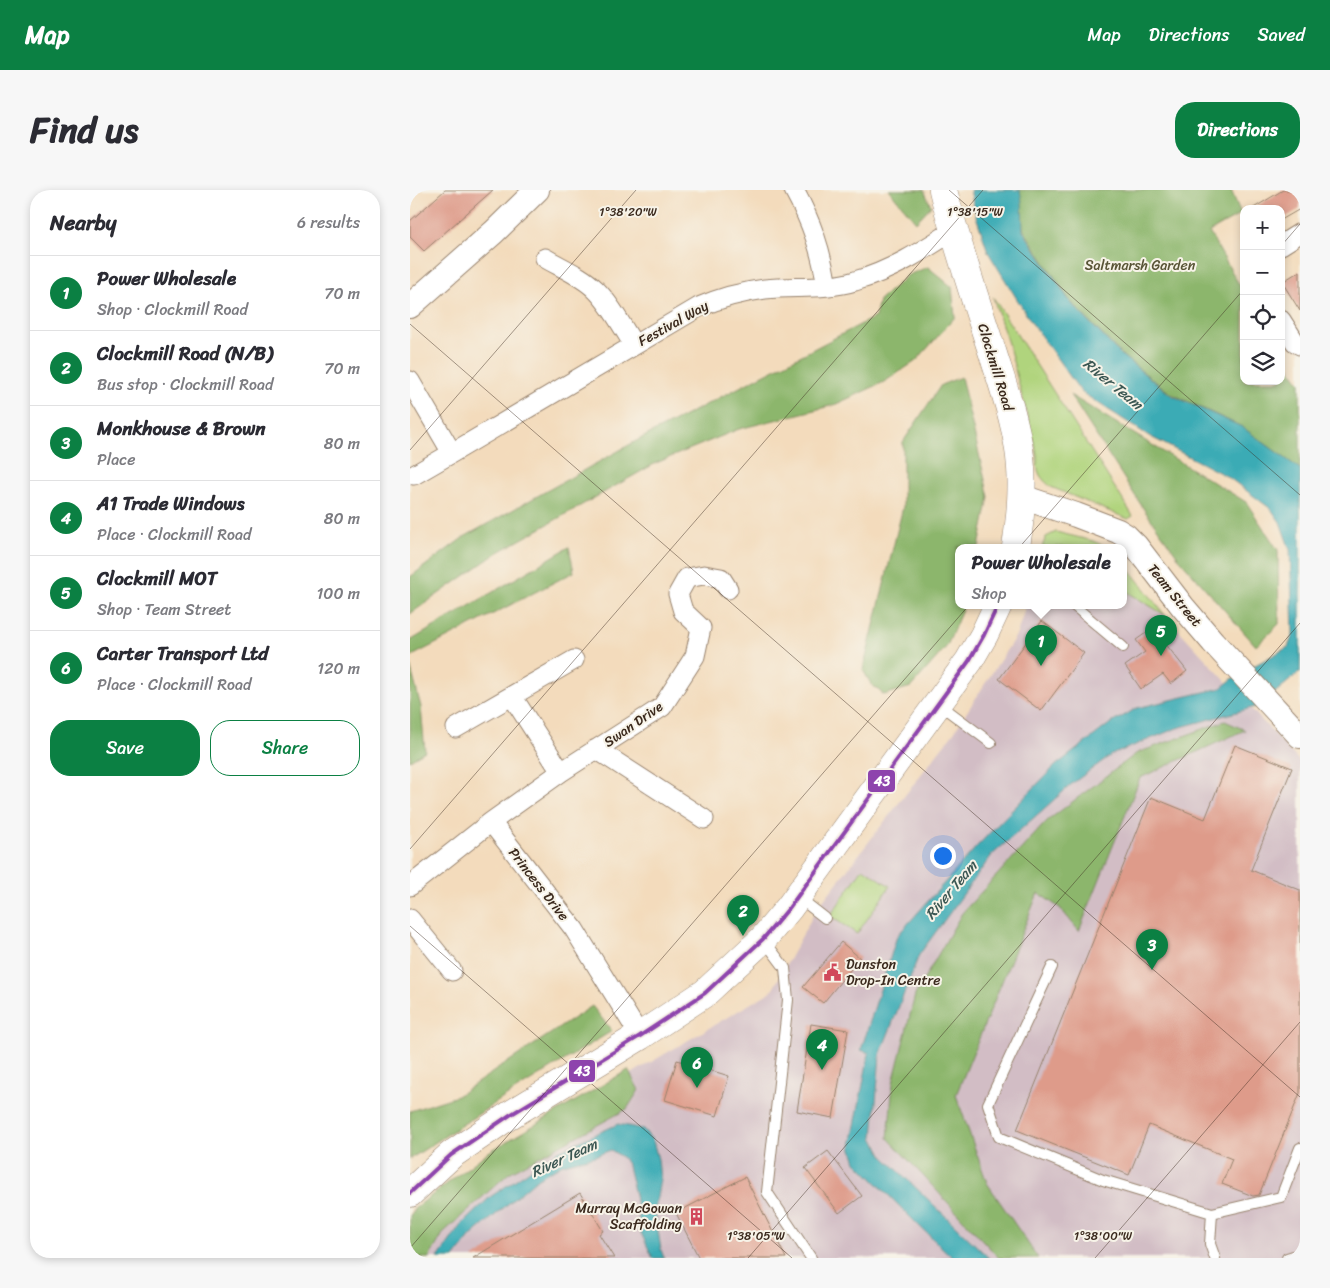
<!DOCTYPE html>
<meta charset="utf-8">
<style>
:root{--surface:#fff;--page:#f7f7f7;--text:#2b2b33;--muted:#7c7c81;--line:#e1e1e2;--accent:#0b8043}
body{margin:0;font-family:Sriracha,sans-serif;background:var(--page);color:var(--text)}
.controls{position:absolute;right:15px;top:15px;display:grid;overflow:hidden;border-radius:10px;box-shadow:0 2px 8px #0003}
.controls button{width:45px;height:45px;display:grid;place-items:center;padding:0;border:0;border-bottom:1px solid var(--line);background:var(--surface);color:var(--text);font:25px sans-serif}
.you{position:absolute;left:532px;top:665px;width:18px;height:18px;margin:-12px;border:4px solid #fff;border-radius:50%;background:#1a73e8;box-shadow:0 0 0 8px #1a73e833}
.badge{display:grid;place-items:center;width:32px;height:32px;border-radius:50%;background:var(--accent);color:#fff;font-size:16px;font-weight:700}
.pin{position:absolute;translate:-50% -41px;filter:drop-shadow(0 1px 2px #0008)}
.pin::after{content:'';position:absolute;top:26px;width:18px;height:15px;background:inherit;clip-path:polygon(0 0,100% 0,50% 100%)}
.popup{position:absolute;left:545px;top:354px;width:172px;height:65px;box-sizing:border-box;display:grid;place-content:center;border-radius:10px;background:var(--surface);filter:drop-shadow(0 1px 4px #0005);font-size:16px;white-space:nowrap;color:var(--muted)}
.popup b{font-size:19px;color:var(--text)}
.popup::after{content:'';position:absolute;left:50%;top:100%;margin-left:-10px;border:10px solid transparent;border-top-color:var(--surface)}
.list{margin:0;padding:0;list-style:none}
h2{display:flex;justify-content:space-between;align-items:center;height:65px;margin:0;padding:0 20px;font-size:21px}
h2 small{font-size:16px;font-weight:400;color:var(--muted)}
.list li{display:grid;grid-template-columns:32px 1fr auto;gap:15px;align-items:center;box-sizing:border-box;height:75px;padding:0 20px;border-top:1px solid var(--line)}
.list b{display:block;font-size:19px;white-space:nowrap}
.list p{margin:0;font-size:16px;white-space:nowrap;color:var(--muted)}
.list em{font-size:16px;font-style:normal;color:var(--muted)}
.actions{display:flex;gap:10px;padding:15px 20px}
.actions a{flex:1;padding:11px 0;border:1px solid var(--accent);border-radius:20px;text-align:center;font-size:18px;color:var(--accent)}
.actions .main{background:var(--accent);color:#fff}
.icon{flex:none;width:28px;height:28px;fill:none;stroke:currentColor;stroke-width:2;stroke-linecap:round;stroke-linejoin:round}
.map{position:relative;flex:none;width:890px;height:1068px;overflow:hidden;border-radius:20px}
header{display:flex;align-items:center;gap:30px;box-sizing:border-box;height:70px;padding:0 25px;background:var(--accent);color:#fff}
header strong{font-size:24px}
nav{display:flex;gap:28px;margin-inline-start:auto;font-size:18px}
.intro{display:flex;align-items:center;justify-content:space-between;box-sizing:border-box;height:120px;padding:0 30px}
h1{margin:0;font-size:35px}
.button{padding:12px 22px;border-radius:20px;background:var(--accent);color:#fff;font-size:18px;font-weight:700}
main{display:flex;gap:30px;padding:0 30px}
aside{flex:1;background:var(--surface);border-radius:20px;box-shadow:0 2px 8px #0003}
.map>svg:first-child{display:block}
</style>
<header>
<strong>Map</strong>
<nav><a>Map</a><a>Directions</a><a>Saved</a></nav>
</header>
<div class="intro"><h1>Find us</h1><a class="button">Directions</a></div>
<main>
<aside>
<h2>Nearby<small>6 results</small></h2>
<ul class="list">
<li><span class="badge">1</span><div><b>Power Wholesale</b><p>Shop · Clockmill Road</p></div><em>70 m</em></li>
<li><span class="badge">2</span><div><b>Clockmill Road (N/B)</b><p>Bus stop · Clockmill Road</p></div><em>70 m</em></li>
<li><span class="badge">3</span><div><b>Monkhouse &amp; Brown</b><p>Place</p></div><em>80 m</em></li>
<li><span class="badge">4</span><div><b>A1 Trade Windows</b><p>Place · Clockmill Road</p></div><em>80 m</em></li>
<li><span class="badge">5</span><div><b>Clockmill MOT</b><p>Shop · Team Street</p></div><em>100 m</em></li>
<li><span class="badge">6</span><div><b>Carter Transport Ltd</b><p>Place · Clockmill Road</p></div><em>120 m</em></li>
</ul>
<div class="actions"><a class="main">Save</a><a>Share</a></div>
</aside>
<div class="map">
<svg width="890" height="1068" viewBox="0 0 890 1068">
<rect width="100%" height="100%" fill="#f7f3e8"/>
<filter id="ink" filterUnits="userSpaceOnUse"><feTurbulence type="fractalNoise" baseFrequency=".02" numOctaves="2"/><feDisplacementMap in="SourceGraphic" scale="10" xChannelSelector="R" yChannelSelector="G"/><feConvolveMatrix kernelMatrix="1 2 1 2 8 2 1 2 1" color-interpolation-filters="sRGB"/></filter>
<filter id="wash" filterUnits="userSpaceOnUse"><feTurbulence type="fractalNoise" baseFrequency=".0096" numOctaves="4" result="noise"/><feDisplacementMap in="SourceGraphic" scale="20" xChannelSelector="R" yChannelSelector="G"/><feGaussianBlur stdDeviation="1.12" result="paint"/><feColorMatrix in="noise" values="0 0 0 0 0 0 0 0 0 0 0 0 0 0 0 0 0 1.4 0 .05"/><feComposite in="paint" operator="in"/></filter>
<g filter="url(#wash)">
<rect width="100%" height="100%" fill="#f3dbbc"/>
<path fill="#d2bdc5" d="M 714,400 L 755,425 L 890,572 L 890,1068 L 0,1068 L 66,984 L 231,878 L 362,801 L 406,720 L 544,542 L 607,444 L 616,415 L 714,415 Z"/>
<path fill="#b0d47d" stroke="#767f4e" d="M 583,107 L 723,326 L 718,329 L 641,297 C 627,285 627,281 627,264 L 600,160 Z
M 646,342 L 683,351 L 696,357 L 632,357 L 636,347 Z
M 714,373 L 755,425 L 714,400 Z
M 453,678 L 480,696 L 447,744 L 420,726 Z"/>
<path fill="#8cb66c" stroke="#647045" d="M 479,0 L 514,0 L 521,16 L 506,32 Z
M 609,0 L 821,0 L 831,24 L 799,42 L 834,103 L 834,191 L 871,191 L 871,165 L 890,193 L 890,279 L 832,237 L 760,203 L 714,167 L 661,112 L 613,39 Z
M 518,77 L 542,97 L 545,127 L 506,171 L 474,192 L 424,215 L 329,239 L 246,273 L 87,363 L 0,424 L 0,387 L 54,347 L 228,250 L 465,127 L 469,110 L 498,85 Z
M 551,187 L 579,307 L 569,357 L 548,357 L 548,415 L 554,415 L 537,456 L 501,497 L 474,505 L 461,494 L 453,480 L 493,317 L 493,252 L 531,195 Z
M 660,205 L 836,312 L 868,360 L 869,434 L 846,456 L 771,371 L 735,321 Z
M 159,357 L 164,382 L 0,467 L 0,451 Z
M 0,475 L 11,517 L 15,561 L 0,570 Z
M 815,531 L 835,540 L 730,588 L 669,741 L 650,718 L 628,703 L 546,905 L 577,993 L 628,1068 L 589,1068 L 478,948 L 483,893 L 505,805 L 552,723 L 637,631 L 727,563 Z
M 182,816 L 202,841 L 93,908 L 0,969 L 0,921 L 47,906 Z
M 218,880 L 229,900 L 217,919 L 99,983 L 34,1042 L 19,1068 L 0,1068 L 0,1026 L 4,1019 L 77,963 Z"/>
<path fill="#3aabb5" stroke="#3a6a6a" d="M 560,0 L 610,0 L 612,12 L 613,41 L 661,113 L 711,165 L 761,205 L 832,237 L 890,279 L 890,482 L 849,516 L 767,538 L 701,565 L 663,593 L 582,665 L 509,765 L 470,865 L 463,947 L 473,966 L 579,1068 L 543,1068 L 506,1033 L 446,972 L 441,956 L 459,863 L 451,860 L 487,746 L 569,654 L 645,576 L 698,535 L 727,518 L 811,498 L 827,485 L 878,457 L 883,444 L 880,360 L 870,332 L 861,319 L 818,287 L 739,246 L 671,202 L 621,132 L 578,62 L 566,26 Z
M 208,934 L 233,939 L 243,951 L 248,969 L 250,989 L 245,1020 L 251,1060 L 254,1068 L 243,1068 L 231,1043 L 225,1005 L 218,976 L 213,968 L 201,960 L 182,967 L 153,974 L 128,988 L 61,1046 L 44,1068 L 28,1068 L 51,1035 L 80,1007 L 148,961 Z"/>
<g id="blocks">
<path fill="#de9b8a" d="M 35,0 L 83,0 L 14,61 L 0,47 L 0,31 Z
M 873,0 L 890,0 L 890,19 L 871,30 L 871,19 L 842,19 Z
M 890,81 L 890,121 L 872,92 Z
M 632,431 L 674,463 L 631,521 L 589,489 Z
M 743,438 L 777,481 L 761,494 L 753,484 L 731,499 L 715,476 L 735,462 L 726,450 Z
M 825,555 L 882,578 L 841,680 L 890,700 L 890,903 L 849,1005 L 843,1006 L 812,994 L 822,969 L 739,935 L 719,985 L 607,940 L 741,607 L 795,629 Z
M 431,752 L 450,768 L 413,813 L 393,797 Z
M 401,834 L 438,840 L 423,928 L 387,921 Z
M 267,870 L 319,886 L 307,926 L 255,910 Z
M 418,961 L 452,1006 L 429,1023 L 395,978 Z
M 335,987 L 376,1068 L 289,1068 L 266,1023 Z
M 170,1003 L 193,1041 L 189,1044 L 204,1068 L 63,1068 Z"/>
</g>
</g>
<g filter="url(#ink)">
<use href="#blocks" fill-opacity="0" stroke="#97826d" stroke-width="1"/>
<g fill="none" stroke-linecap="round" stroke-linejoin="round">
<defs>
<path id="service" d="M 663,415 L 713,457
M 529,514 L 581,553
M 388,707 L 415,728
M 354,750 L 375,778 L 378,810 L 357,1002 L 401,1068
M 642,777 L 578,914 L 589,947 L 693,990 L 802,1023
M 805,1068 L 800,1054 L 802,1023 L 871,1007 L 890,958
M 877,1068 L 890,1064"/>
<path id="minor" d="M 384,0 C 402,33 411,60 417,96
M 871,55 L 890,43
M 135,68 C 152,78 172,86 185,99 C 200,113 213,138 224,155
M 871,130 L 885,152 L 890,155
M 0,191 L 42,263
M 4,285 L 42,263 L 289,117 C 310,108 332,102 355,99 C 385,96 416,100 445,91 C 481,81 512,61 543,41
M 102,506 L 151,582
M 46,538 L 164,470
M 186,559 L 294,629
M 81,632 L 151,582 L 252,517 L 285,466 L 291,438 L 273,421 L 268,404 L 277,388 L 294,385 L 311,388 L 318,399
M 0,696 L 81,632 L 164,739 L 230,846
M 0,729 L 42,781"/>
<path id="tertiary" d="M 0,116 L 84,42 L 127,0
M 612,307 L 666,325 L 708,341 L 716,346 L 726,356 L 773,417 L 803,452 L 890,546"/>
<path id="primary" d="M 533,0 C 547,55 565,109 583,164 C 594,199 609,241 611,278 C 613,305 610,331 606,357
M 0,1003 L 41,965 L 100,925 L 230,846 L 295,803 L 353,749 L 379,718 L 559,471 L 574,445 L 588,415"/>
</defs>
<use href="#service" stroke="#97826d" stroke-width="12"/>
<use href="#minor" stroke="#97826d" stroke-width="21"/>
<use href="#tertiary" stroke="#97826d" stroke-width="26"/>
<use href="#primary" stroke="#97826d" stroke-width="29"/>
<use href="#service" stroke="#fff" stroke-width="10"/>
<use href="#minor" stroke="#fff" stroke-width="19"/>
<use href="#tertiary" stroke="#fff" stroke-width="24"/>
<use href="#primary" stroke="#fff" stroke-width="28"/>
<defs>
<path id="bus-1" d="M 0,1003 L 41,965 L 100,925 L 230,846 L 295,803 L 353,749 L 379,718 L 559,471 L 574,445 L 588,415"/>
</defs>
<use href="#bus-1" stroke="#f7f3e8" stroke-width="8"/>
<use href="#bus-1" stroke="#8e44ad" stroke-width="4"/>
</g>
</g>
<path fill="none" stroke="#3b2a1e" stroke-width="1" stroke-opacity="0.45" d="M 539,0 L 890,305M 871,56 L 890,34M 0,134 L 890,907M 0,260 L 226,0M 0,659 L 573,0M 0,736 L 382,1068M 0,1058 L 834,99M 338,1068 L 890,433M 685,1068 L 890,832"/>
<defs>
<symbol id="civic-bare" viewBox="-9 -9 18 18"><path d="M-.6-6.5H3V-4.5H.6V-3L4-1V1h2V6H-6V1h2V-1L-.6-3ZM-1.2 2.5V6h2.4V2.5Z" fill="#d1495b" stroke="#f7f3e8" stroke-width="2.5" paint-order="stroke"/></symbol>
<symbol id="building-bare" viewBox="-9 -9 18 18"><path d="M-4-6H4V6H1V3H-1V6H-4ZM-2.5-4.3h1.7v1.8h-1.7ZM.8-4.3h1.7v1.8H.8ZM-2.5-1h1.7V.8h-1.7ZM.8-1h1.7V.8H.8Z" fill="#d1495b" stroke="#f7f3e8" stroke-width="2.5" paint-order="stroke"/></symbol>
</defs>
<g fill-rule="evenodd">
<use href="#civic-bare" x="410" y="770" width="25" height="25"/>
<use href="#building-bare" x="274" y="1014" width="25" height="25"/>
</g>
<g text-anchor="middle" stroke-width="4" stroke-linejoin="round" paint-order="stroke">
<g font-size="14" fill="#585436" stroke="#f7f3e8">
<text x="730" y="80">Saltmarsh Garden</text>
</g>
<g font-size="14" fill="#3b2a1e" stroke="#f7f3e8">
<text transform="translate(263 133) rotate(-29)" y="5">Festival Way</text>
<text transform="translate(586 177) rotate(73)" y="5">Clockmill Road</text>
<text transform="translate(765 405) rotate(51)" y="5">Team Street</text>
<text transform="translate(223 534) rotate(-35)" y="5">Swan Drive</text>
<text transform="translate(129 694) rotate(52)" y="5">Princess Drive</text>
</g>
<g font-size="14" fill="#3b2a1e" stroke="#f7f3e8" text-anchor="start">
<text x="436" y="779">Dunston<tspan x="436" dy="16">Drop-In Centre</tspan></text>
<text x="272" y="1023" text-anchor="end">Murray McGowan<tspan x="272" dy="16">Scaffolding</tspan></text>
</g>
<g font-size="15" font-style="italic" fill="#3b5753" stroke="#f7f3e8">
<text transform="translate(703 194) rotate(39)" y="5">River Team</text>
<text transform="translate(541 700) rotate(-50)" y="5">River Team</text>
<text transform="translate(154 968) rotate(-25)" y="5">River Team</text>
</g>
</g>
<g font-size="12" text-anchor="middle" fill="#3b2a1e" stroke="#f7f3e8" stroke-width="4" stroke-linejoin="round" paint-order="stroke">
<text x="218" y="26">1°38'20"W</text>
<text x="565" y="26">1°38'15"W</text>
<text x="346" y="1050">1°38'05"W</text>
<text x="693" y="1050">1°38'00"W</text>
</g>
<g stroke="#f7f3e8" stroke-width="2">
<rect x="457" y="579" width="29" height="24" rx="5" fill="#8e44ad"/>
<rect x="158" y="869" width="28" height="24" rx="5" fill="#8e44ad"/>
</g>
<g font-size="14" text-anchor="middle" font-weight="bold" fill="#fff">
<text x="472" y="596">43</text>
<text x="172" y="886">43</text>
</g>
</svg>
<div class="controls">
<button>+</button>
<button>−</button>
<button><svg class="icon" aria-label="locate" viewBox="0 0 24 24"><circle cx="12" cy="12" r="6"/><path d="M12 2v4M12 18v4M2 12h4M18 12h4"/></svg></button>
<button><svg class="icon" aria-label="layers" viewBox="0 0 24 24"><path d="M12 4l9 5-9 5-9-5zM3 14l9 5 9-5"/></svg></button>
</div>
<div class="you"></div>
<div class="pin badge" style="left:631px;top:476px">1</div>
<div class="popup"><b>Power Wholesale</b>Shop</div>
<div class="pin badge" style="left:333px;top:746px">2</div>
<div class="pin badge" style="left:742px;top:780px">3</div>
<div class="pin badge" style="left:412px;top:880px">4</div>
<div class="pin badge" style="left:751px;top:466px">5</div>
<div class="pin badge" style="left:287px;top:898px">6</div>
</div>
</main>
